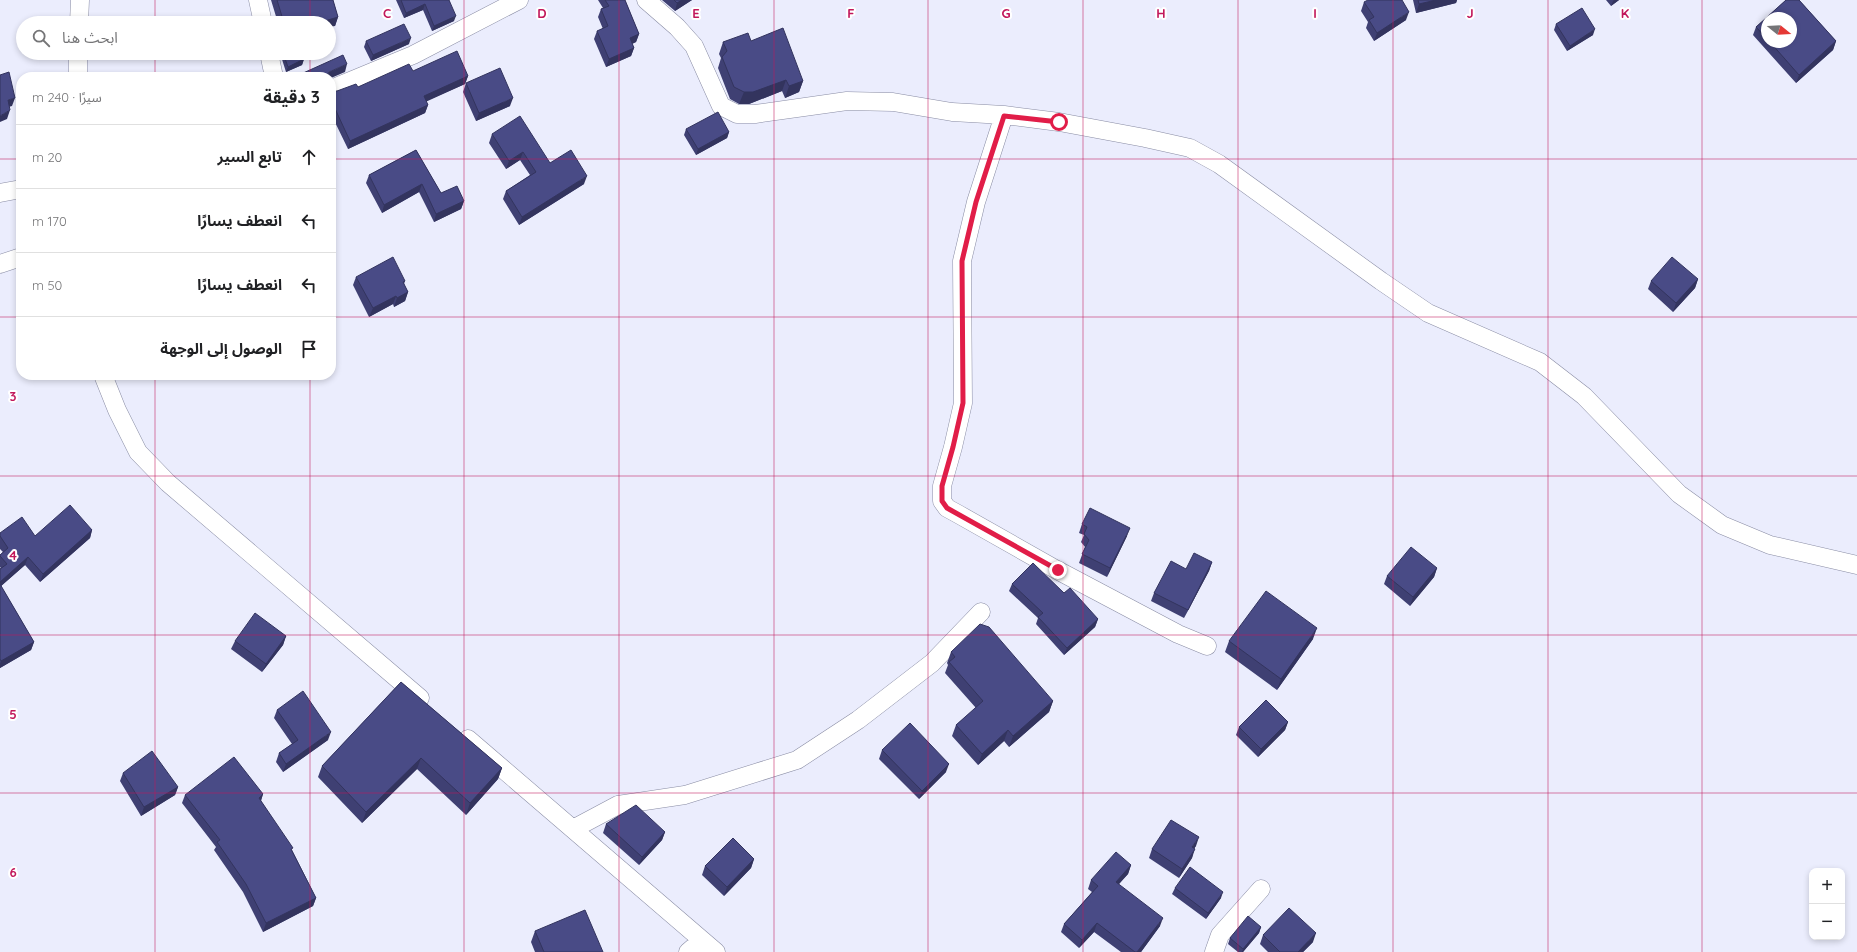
<!DOCTYPE html>
<html lang="ar">
<meta charset="utf-8">
<style>
:root{--surface:#fff;--page:#f2f2f2;--text:#202124;--muted:#757577;--line:#e0e0e0}
body{margin:0;font-family:Quicksand,"Noto Sans Arabic",sans-serif;background:var(--page);color:var(--text);direction:rtl}
.controls{position:absolute;right:12px;bottom:12px;display:grid;overflow:hidden;border-radius:8px;box-shadow:0 2px 6px #0003}
.controls button{width:36px;height:36px;display:grid;place-items:center;padding:0;border:0;border-bottom:1px solid var(--line);background:var(--surface);color:var(--text);font:20px sans-serif}
.compass{position:absolute;left:1761px;top:12px;width:36px;height:36px;border-radius:50%;background:var(--surface);box-shadow:0 2px 6px #0003;rotate:108deg}
.stop{position:absolute;width:12px;height:12px;margin:-9px;border:3px solid #e11d48;border-radius:50%;background:#fff}
.stop.end{background:#e11d48;border-color:#fff;box-shadow:0 1px 4px #0008}
.list{margin:0;padding:0;list-style:none}
h2{display:flex;justify-content:space-between;align-items:center;height:52px;margin:0;padding:0 16px;font-size:17px}
h2 small{font-size:13px;font-weight:400;color:var(--muted)}
.list li{display:grid;grid-template-columns:26px 1fr auto;gap:12px;align-items:center;box-sizing:border-box;height:64px;padding:0 16px;border-top:1px solid var(--line)}
.list b{display:block;font-size:15px;white-space:nowrap}
.list em{font-size:13px;font-style:normal;color:var(--muted)}
.icon{flex:none;width:22px;height:22px;fill:none;stroke:currentColor;stroke-width:2;stroke-linecap:round;stroke-linejoin:round}
.map{position:relative;flex:none;width:1857px;height:952px;overflow:hidden;direction:ltr}
.search{position:absolute;background:var(--surface);box-shadow:0 2px 6px #0003;left:16px;top:16px;width:320px;height:44px;display:flex;align-items:center;gap:10px;box-sizing:border-box;padding:0 14px;border-radius:22px;color:var(--muted);font-size:15px}
.panel{position:absolute;background:var(--surface);box-shadow:0 2px 6px #0003;left:16px;top:72px;width:320px;height:308px;border-radius:16px;direction:rtl}
.map>svg:first-child{display:block}
</style>
<div class="map">
<svg width="1857" height="952" viewBox="0 0 1857 952">
<rect width="100%" height="100%" fill="#ebedfd"/>
<g fill="none" stroke-linecap="round" stroke-linejoin="round">
<defs>
<path id="minor" d="M 258,0 L 263,23
M 646,0 L 677,27 L 694,46 L 721,106 L 737,114 L 755,114 L 847,101 L 893,102 L 952,112 L 1004,115 L 1059,122 L 1145,138 L 1190,148 L 1219,164 L 1381,281 L 1428,313 L 1540,362 L 1584,396 L 1679,494 L 1722,525 L 1770,545 L 1857,565
M 79,23 L 80,0
M 269,53 L 274,77
M 78,77 L 78,53
M 331,89 L 413,55 L 519,0
M 1004,115 L 976,202 L 962,261 L 963,403 L 953,447 L 942,486 L 942,501 L 947,508 L 958,514 L 1057,570 L 1178,634 L 1207,646
M 0,193 L 21,189
M 0,264 L 21,257
M 103,375 L 117,410 L 138,452 L 168,483 L 420,698
M 468,739 L 716,952
M 573,829 L 618,805 L 685,795 L 797,760 L 858,720 L 932,663 L 981,612
M 688,952 L 702,940
M 1214,952 L 1220,935 L 1261,889"/>
</defs>
<use href="#minor" stroke="#898ca4" stroke-width="19"/>
<use href="#minor" stroke="#fff" stroke-width="18"/>
</g>
<path fill="#3f4073" fill-rule="evenodd" d="M 271,0 L 333,0 L 338,17 L 335,26 L 329,23 L 278,23 Z
M 396,0 L 449,0 L 454,21 L 432,31 L 423,10 L 404,18 Z
M 598,0 L 625,0 L 639,34 L 636,42 L 632,44 L 634,48 L 631,56 L 606,67 L 594,39 L 597,31 L 603,29 L 598,17 L 601,9 L 603,8 Z
M 662,0 L 692,0 L 675,11 Z
M 1413,0 L 1457,0 L 1456,3 L 1416,13 Z
M 1606,0 L 1619,0 L 1611,6 Z
M 1786,0 L 1799,0 L 1836,41 L 1833,50 L 1796,83 L 1753,35 L 1756,27 ZM 1767,18 L 1791,18 L 1791,42 L 1767,42 Z
M 1364,2 L 1406,20 L 1374,41 L 1366,28 L 1368,22 L 1361,11 Z
M 1556,24 L 1593,35 L 1567,51 L 1554,30 Z
M 366,41 L 409,44 L 371,61 L 364,47 Z
M 751,41 L 803,81 L 799,92 L 785,98 L 782,91 L 749,104 L 739,104 L 730,99 L 718,68 L 721,58 L 719,54 L 723,42 Z
M 280,53 L 302,53 L 304,59 L 302,65 L 286,72 Z
M 413,71 L 468,76 L 465,84 L 426,101 L 428,105 L 425,113 L 348,149 L 331,114 L 331,91 L 337,91 L 358,87 Z
M 466,83 L 510,106 L 476,121 L 463,92 Z
M 686,129 L 729,132 L 727,138 L 696,155 L 684,135 Z
M 492,134 L 550,163 L 584,184 L 519,225 L 503,199 L 506,191 L 530,175 L 520,160 L 506,169 L 489,143 Z
M 416,150 L 441,193 L 464,201 L 461,209 L 434,222 L 419,192 L 382,213 L 366,183 L 369,175 Z
M 356,277 L 405,281 L 404,284 L 408,292 L 405,301 L 394,307 L 393,304 L 369,317 L 353,285 Z
M 1698,279 L 1695,288 L 1673,312 L 1648,289 L 1651,281 Z
M 1082,524 L 1127,536 L 1107,577 L 1079,563 L 1085,547 L 1081,542 L 1084,535 L 1079,533 Z
M 92,530 L 90,538 L 40,582 L 25,565 L 1,586 L 34,642 L 31,650 L 0,668 L 0,569 L 1,568 L 0,567 L 0,555 L 3,552 L 0,549 L 0,533 L 35,536 Z
M 1212,562 L 1209,571 L 1184,618 L 1151,601 L 1154,593 L 1186,569 Z
M 1437,568 L 1434,577 L 1410,606 L 1384,584 L 1387,576 Z
M 1012,584 L 1064,593 L 1098,619 L 1095,627 L 1064,655 L 1036,624 L 1038,618 L 1009,591 Z
M 286,636 L 283,645 L 262,672 L 231,649 L 235,641 Z
M 1313,639 L 1277,690 L 1225,652 L 1229,641 Z
M 951,652 L 1053,701 L 1049,712 L 1009,747 L 1004,741 L 978,765 L 952,736 L 956,725 L 976,708 L 945,673 L 948,665 L 947,663 Z
M 401,682 L 502,768 L 498,779 L 466,815 L 417,769 L 362,823 L 318,777 L 322,766 Z
M 277,710 L 328,740 L 283,772 L 276,762 L 279,753 L 292,744 L 274,718 Z
M 1288,722 L 1285,730 L 1258,757 L 1236,735 L 1239,727 Z
M 882,750 L 946,772 L 919,799 L 879,759 Z
M 123,773 L 178,787 L 175,795 L 141,816 L 120,781 Z
M 263,794 L 261,801 L 292,850 L 316,898 L 313,906 L 263,932 L 243,892 L 214,850 L 216,847 L 182,803 L 185,795 Z
M 606,824 L 665,832 L 662,840 L 639,865 L 603,833 Z
M 1196,846 L 1194,848 L 1192,858 L 1179,878 L 1149,858 L 1152,849 Z
M 754,859 L 751,868 L 724,896 L 702,875 L 705,866 Z
M 1131,865 L 1128,874 L 1118,884 L 1160,926 L 1141,952 L 1121,952 L 1094,932 L 1079,948 L 1061,932 L 1064,924 L 1092,892 L 1088,889 L 1091,880 Z
M 1175,888 L 1221,898 L 1206,919 L 1172,894 Z
M 1261,927 L 1259,933 L 1243,952 L 1238,952 L 1228,944 L 1230,938 Z
M 535,931 L 603,952 L 535,952 L 531,942 Z
M 1263,935 L 1313,942 L 1303,952 L 1268,952 L 1260,944 Z"/>
<path fill="#33345e" d="M 682,0 L 692,0 L 675,11 L 677,3 Z
M 1436,0 L 1457,0 L 1456,3 L 1416,13 L 1419,4 Z
M 1614,0 L 1619,0 L 1611,6 L 1613,1 Z
M 425,4 L 423,10 L 404,18 L 406,13 Z
M 1409,12 L 1406,20 L 1374,41 L 1377,33 Z
M 456,16 L 454,21 L 432,31 L 434,26 Z
M 338,17 L 335,26 L 329,27 L 329,23 L 318,23 Z
M 1595,29 L 1593,35 L 1567,51 L 1570,46 Z
M 639,34 L 636,42 L 627,46 L 630,38 Z
M 411,38 L 409,44 L 371,61 L 373,55 Z
M 1836,41 L 1833,50 L 1796,83 L 1799,75 Z
M 634,48 L 631,56 L 606,67 L 609,59 Z
M 304,59 L 302,65 L 286,72 L 288,67 Z
M 347,64 L 345,72 L 331,78 L 331,77 L 326,77 L 329,72 Z
M 468,76 L 465,84 L 421,104 L 424,96 Z
M 786,80 L 782,91 L 749,104 L 739,104 L 744,92 Z
M 803,81 L 799,92 L 785,98 L 789,86 Z
M 15,98 L 12,106 L 5,108 L 8,100 Z
M 513,98 L 510,106 L 476,121 L 479,113 Z
M 428,105 L 425,113 L 348,149 L 350,141 Z
M 10,110 L 7,119 L 0,122 L 0,116 Z
M 729,132 L 727,138 L 696,155 L 698,149 Z
M 523,152 L 520,160 L 506,169 L 509,161 Z
M 335,166 L 331,174 L 331,168 Z
M 587,176 L 584,184 L 519,225 L 522,217 Z
M 422,184 L 419,192 L 382,213 L 384,205 Z
M 464,201 L 461,209 L 434,222 L 436,214 Z
M 1698,279 L 1695,288 L 1673,312 L 1676,303 Z
M 408,292 L 405,301 L 394,307 L 397,298 Z
M 396,296 L 393,304 L 369,317 L 373,308 Z
M 1130,528 L 1127,536 L 1107,577 L 1110,568 Z
M 92,530 L 90,538 L 40,582 L 43,574 Z
M 28,557 L 25,565 L 0,587 L 0,582 Z
M 1212,562 L 1209,571 L 1184,618 Z
M 1437,568 L 1434,577 L 1410,606 L 1413,597 Z
M 1098,619 L 1095,627 L 1064,655 L 1067,648 Z
M 1317,628 L 1313,639 L 1277,690 L 1281,679 Z
M 286,636 L 283,645 L 262,672 L 266,664 Z
M 34,642 L 31,650 L 0,668 L 0,664 L 1,661 Z
M 1053,701 L 1049,712 L 1009,747 L 1013,736 Z
M 1288,722 L 1285,730 L 1258,757 L 1261,749 Z
M 1008,730 L 1004,741 L 978,765 L 982,754 Z
M 331,732 L 328,740 L 283,772 L 286,764 Z
M 421,758 L 417,769 L 362,823 L 366,812 Z
M 949,764 L 946,772 L 919,799 L 922,791 Z
M 502,768 L 498,779 L 466,815 L 470,803 Z
M 178,787 L 175,795 L 141,816 L 144,807 Z
M 263,794 L 260,803 L 259,798 Z
M 665,832 L 662,840 L 639,865 L 642,857 Z
M 1199,837 L 1196,846 L 1189,856 L 1192,847 Z
M 1195,849 L 1192,858 L 1179,878 L 1182,869 Z
M 754,859 L 751,868 L 724,896 L 727,887 Z
M 1131,865 L 1128,874 L 1113,891 L 1116,882 Z
M 1223,892 L 1221,898 L 1206,919 L 1208,913 Z
M 316,898 L 313,906 L 263,932 L 266,923 Z
M 1163,918 L 1160,926 L 1141,952 L 1137,952 Z
M 1097,923 L 1094,932 L 1079,948 L 1082,940 Z
M 1261,927 L 1259,933 L 1243,952 L 1242,952 L 1243,949 Z
M 1316,933 L 1313,942 L 1303,952 L 1298,952 Z"/>
<path fill="#494b86" stroke="#33345e" d="M 277,0 L 333,0 L 338,17 L 318,23 L 284,23 Z
M 401,0 L 449,0 L 456,16 L 434,26 L 425,4 L 406,13 Z
M 605,0 L 625,0 L 639,34 L 630,38 L 634,48 L 609,59 L 597,31 L 608,26 L 601,9 L 609,6 Z
M 674,0 L 682,0 L 677,3 Z
M 1368,0 L 1402,0 L 1409,12 L 1377,33 L 1369,20 L 1374,17 L 1364,2 Z
M 1418,0 L 1436,0 L 1419,4 Z
M 1786,0 L 1799,0 L 1836,41 L 1799,75 L 1770,42 L 1791,42 L 1791,18 L 1767,18 L 1767,39 L 1756,27 Z
M 1582,8 L 1595,29 L 1570,46 L 1556,24 Z
M 404,24 L 411,38 L 373,55 L 366,41 Z
M 783,28 L 803,81 L 789,86 L 786,80 L 753,92 L 744,92 L 734,87 L 722,57 L 727,51 L 723,42 L 748,33 L 751,41 Z
M 457,51 L 468,76 L 424,96 L 428,105 L 350,141 L 331,100 L 331,91 L 337,91 L 356,84 L 358,87 L 409,64 L 413,71 Z
M 283,53 L 302,53 L 304,59 L 288,67 Z
M 343,55 L 347,64 L 329,72 L 326,77 L 303,77 L 301,74 Z
M 500,68 L 513,98 L 479,113 L 466,83 Z
M 9,72 L 15,98 L 8,100 L 10,110 L 0,116 L 0,75 Z
M 718,112 L 729,132 L 698,149 L 686,129 Z
M 520,116 L 550,163 L 571,150 L 587,176 L 522,217 L 506,191 L 536,172 L 523,152 L 509,161 L 492,134 Z
M 416,150 L 441,193 L 457,186 L 464,201 L 436,214 L 422,184 L 384,205 L 369,175 Z
M 331,159 L 335,166 L 331,168 Z
M 393,257 L 405,281 L 403,282 L 408,292 L 397,298 L 396,296 L 373,308 L 356,277 Z
M 1672,257 L 1698,279 L 1676,303 L 1651,281 Z
M 70,505 L 92,530 L 43,574 L 28,557 L 0,582 L 0,569 L 7,564 L 0,556 L 0,555 L 8,548 L 0,536 L 0,533 L 22,517 L 35,536 Z
M 1090,508 L 1130,528 L 1110,568 L 1082,554 L 1089,540 L 1084,534 L 1087,527 L 1082,524 Z
M 1411,547 L 1437,568 L 1413,597 L 1387,576 Z
M 1194,553 L 1212,562 L 1188,610 L 1154,593 L 1171,561 L 1186,569 Z
M 1033,563 L 1064,593 L 1070,588 L 1098,619 L 1067,648 L 1038,617 L 1043,613 L 1012,584 Z
M 0,584 L 34,642 L 1,661 L 0,659 Z
M 1266,591 L 1317,628 L 1281,679 L 1229,641 Z
M 255,613 L 286,636 L 266,664 L 235,641 Z
M 980,624 L 989,627 L 1053,701 L 1013,736 L 1008,730 L 982,754 L 956,725 L 983,701 L 949,662 L 955,657 L 951,652 Z
M 401,682 L 502,768 L 470,803 L 421,758 L 366,812 L 322,766 Z
M 303,691 L 331,732 L 286,764 L 279,753 L 298,740 L 277,710 Z
M 1266,700 L 1288,722 L 1261,749 L 1239,727 Z
M 910,723 L 949,764 L 922,791 L 882,750 Z
M 152,751 L 178,787 L 144,807 L 123,773 Z
M 234,757 L 263,794 L 259,798 L 293,848 L 291,849 L 316,898 L 266,923 L 246,884 L 217,842 L 220,840 L 185,795 Z
M 636,805 L 665,832 L 642,857 L 606,824 Z
M 1171,820 L 1199,837 L 1192,847 L 1195,849 L 1182,869 L 1152,849 Z
M 733,838 L 754,859 L 727,887 L 705,866 Z
M 1116,852 L 1131,865 L 1116,882 L 1163,918 L 1137,952 L 1135,952 L 1097,923 L 1082,940 L 1064,924 L 1098,886 L 1091,880 Z
M 1190,867 L 1223,892 L 1208,913 L 1175,888 Z
M 1289,908 L 1316,933 L 1298,952 L 1280,952 L 1263,935 Z
M 585,910 L 603,952 L 544,952 L 535,931 Z
M 1248,916 L 1261,927 L 1243,949 L 1230,938 Z"/>
<g fill="none" stroke-linecap="round" stroke-linejoin="round">
<path stroke="#e11d48" stroke-width="5" d="M 1058,570 L 947,508 L 942,501 L 942,486 L 953,447 L 963,403 L 962,261 L 976,202 L 1004,116 L 1059,122"/>
</g>
<path fill="none" stroke="#c2185b" stroke-width="1" stroke-opacity="0.55" d="M 155,0 L 155,23M 310,0 L 310,23M 464,0 L 464,952M 619,0 L 619,952M 774,0 L 774,952M 928,0 L 928,952M 1083,0 L 1083,952M 1238,0 L 1238,952M 1393,0 L 1393,952M 1548,0 L 1548,952M 1702,0 L 1702,952M 155,53 L 155,77M 310,53 L 310,77M 0,159 L 21,159M 331,159 L 1857,159M 0,317 L 21,317M 331,317 L 1857,317M 155,375 L 155,952M 310,375 L 310,952M 0,476 L 1857,476M 0,635 L 1857,635M 0,793 L 1857,793"/>
<g font-size="13" text-anchor="middle" font-weight="bold" fill="#c2185b" stroke="#fff" stroke-width="4" stroke-linejoin="round" paint-order="stroke">
<text x="387" y="18">C</text>
<text x="542" y="18">D</text>
<text x="696" y="18">E</text>
<text x="851" y="18">F</text>
<text x="1006" y="18">G</text>
<text x="1161" y="18">H</text>
<text x="1315" y="18">I</text>
<text x="1470" y="18">J</text>
<text x="1625" y="18">K</text>
<text x="13" y="401">3</text>
<text x="13" y="560">4</text>
<text x="13" y="719">5</text>
<text x="13" y="877">6</text>
</g>
</svg>
<div class="controls">
<button>+</button>
<button>−</button>
</div>
<svg class="compass" viewBox="-18 -18 36 36"><path d="M0-13l5 13h-10z" fill="#e53935"/><path d="M0 13l5-13h-10z" fill="#757577"/></svg>
<div class="stop" style="left:1059px;top:122px"></div>
<div class="stop end" style="left:1058px;top:570px"></div>
<div class="search"><svg class="icon" aria-label="search" viewBox="0 0 24 24"><circle cx="10" cy="10" r="6"/><path d="M15 15l6 6"/></svg>ابحث هنا</div>
<section class="panel">
<h2>3 دقيقة<small>سيرًا · 240 m</small></h2>
<ul class="list">
<li><svg class="icon" aria-label="ahead" viewBox="0 0 24 24"><path d="M12 20V5M6 11l6-6 6 6"/></svg><div><b>تابع السير</b></div><em>20 m</em></li>
<li><svg class="icon" aria-label="left" viewBox="0 0 24 24"><path d="M17 20v-9H6M10 6l-5 5 5 5"/></svg><div><b>انعطف يسارًا</b></div><em>170 m</em></li>
<li><svg class="icon" aria-label="left" viewBox="0 0 24 24"><path d="M17 20v-9H6M10 6l-5 5 5 5"/></svg><div><b>انعطف يسارًا</b></div><em>50 m</em></li>
<li><svg class="icon" aria-label="arrive" viewBox="0 0 24 24"><path d="M6 21V4h12l-3 4 3 4H6"/></svg><div><b>الوصول إلى الوجهة</b></div></li>
</ul>
</section>
</div>
